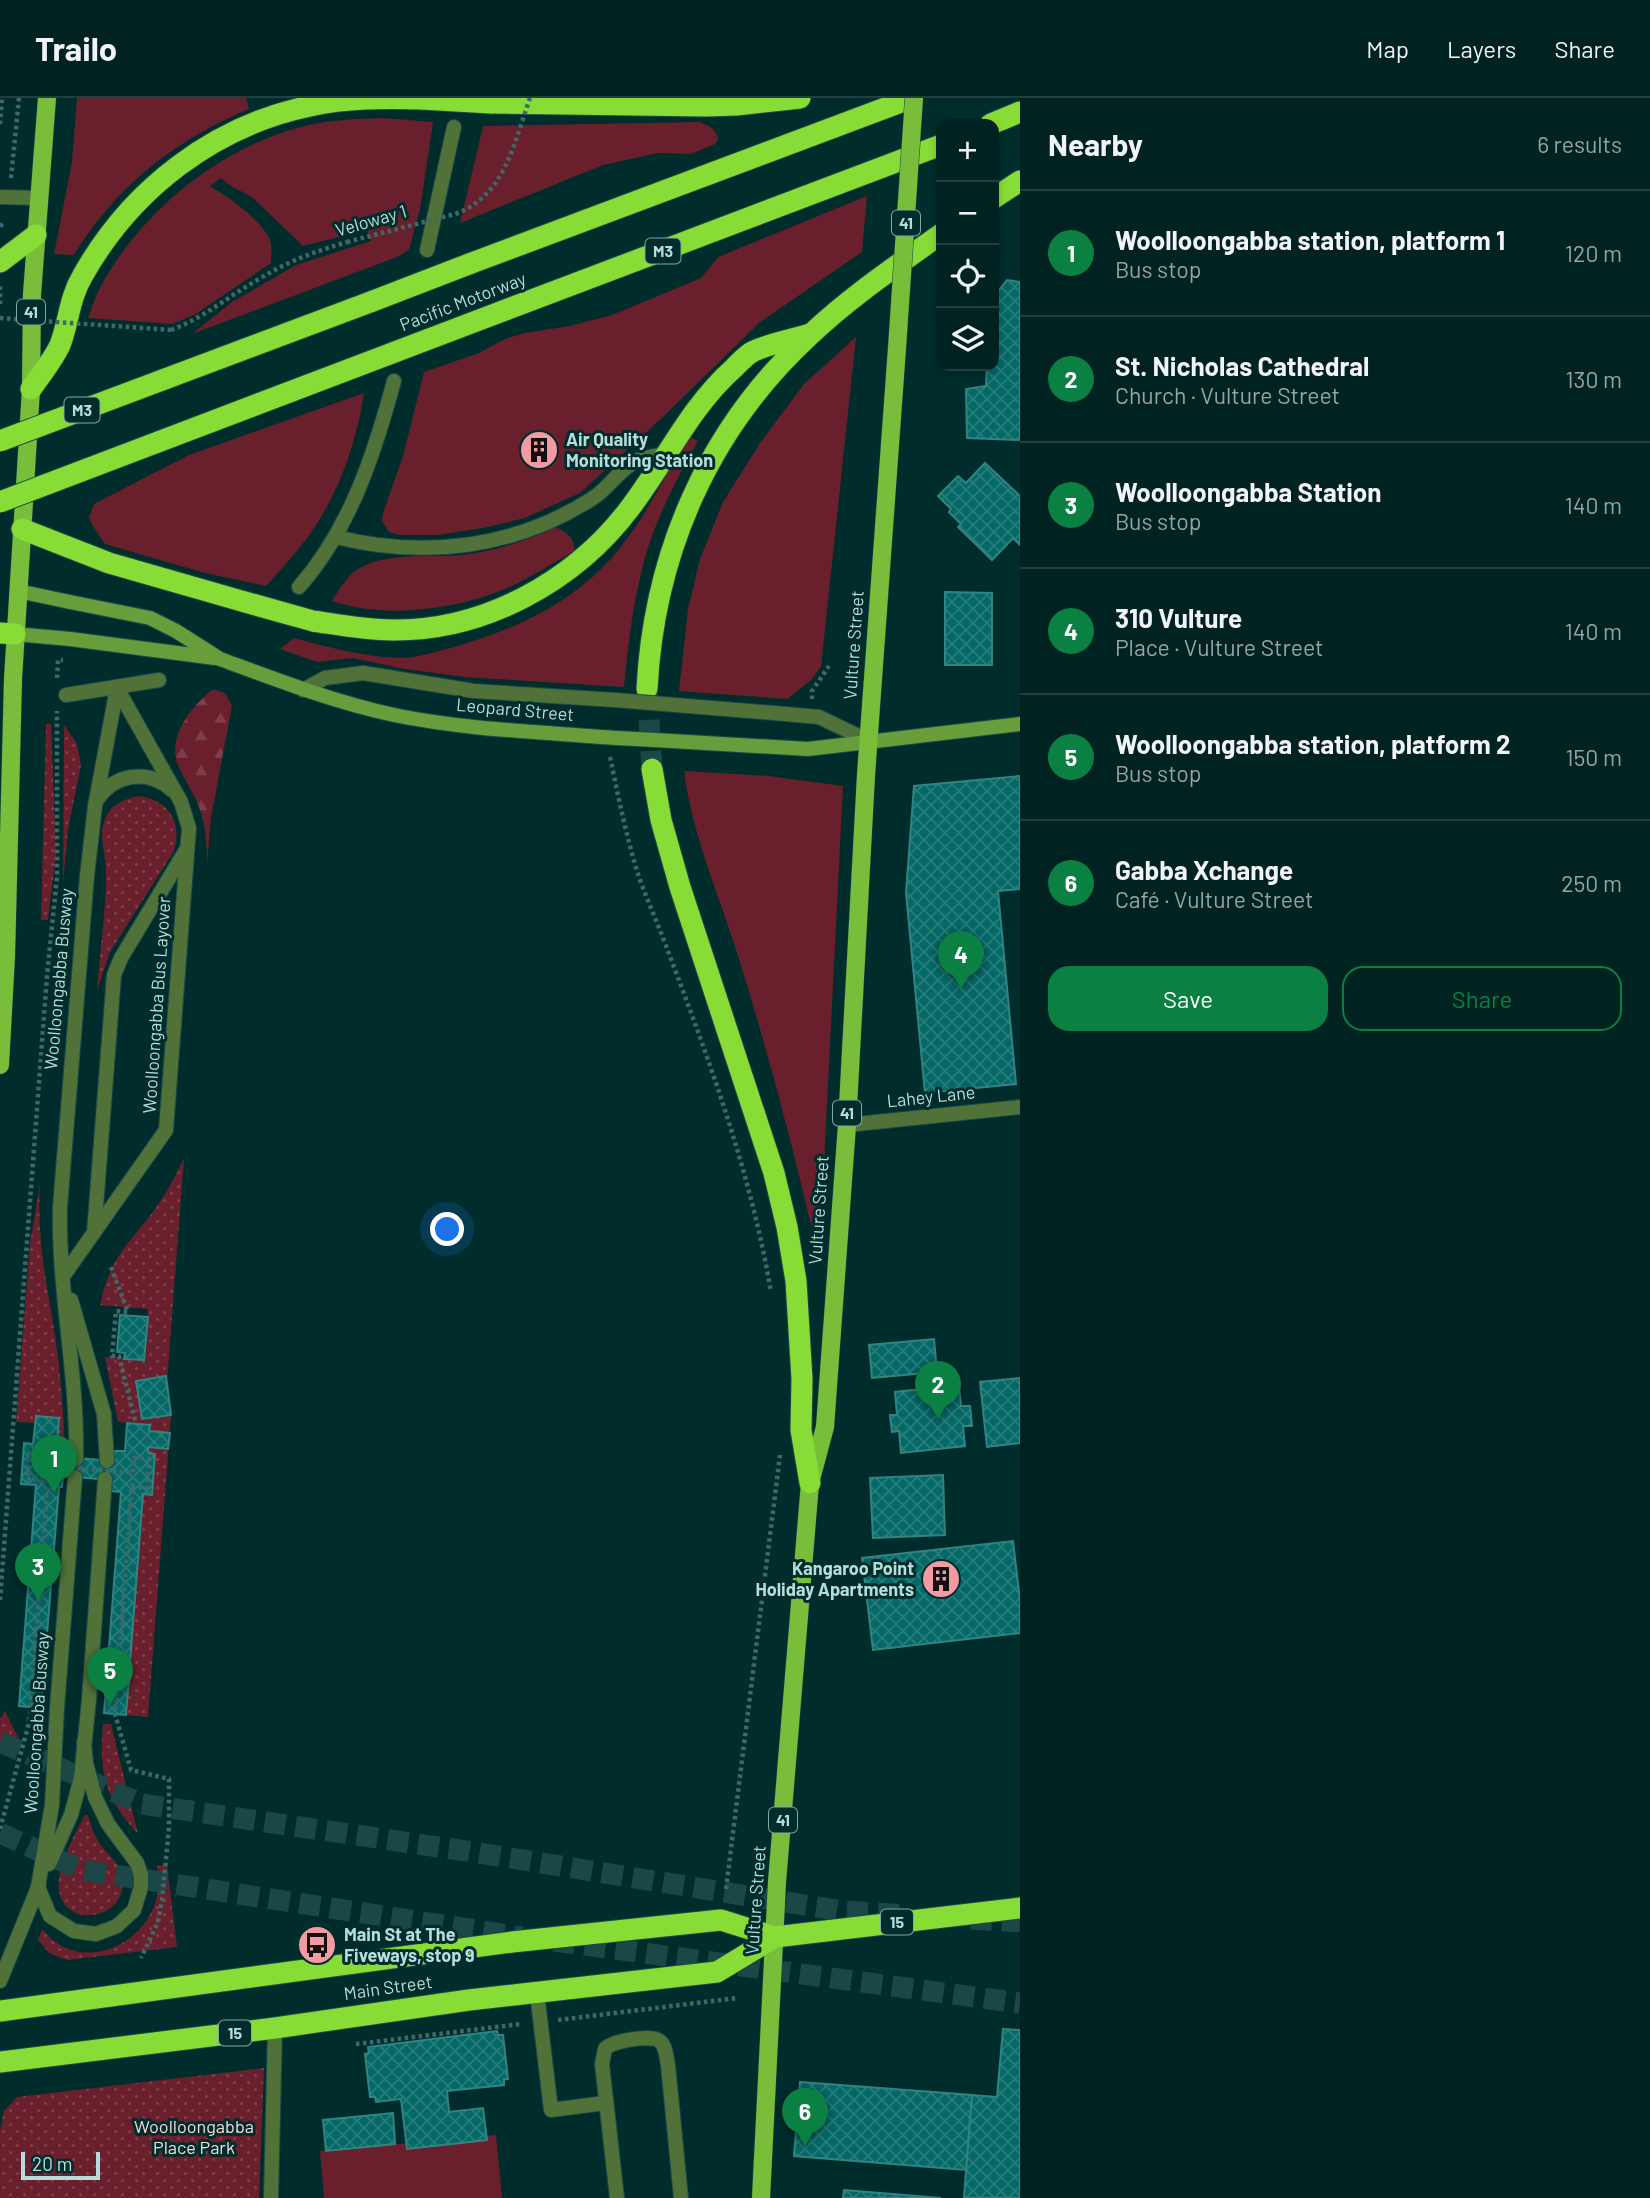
<!DOCTYPE html>
<meta charset="utf-8">
<style>
:root{--surface:#002221;--page:#0a2a2a;--text:#f1f3f6;--muted:#95a4a5;--line:#223f3f;--accent:#0b8043}
body{margin:0;font-family:Barlow,sans-serif;background:var(--page);color:var(--text)}
.controls{position:absolute;right:21px;top:21px;display:grid;overflow:hidden;border-radius:14px;box-shadow:0 4px 10px #0003}
.controls button{width:63px;height:63px;display:grid;place-items:center;padding:0;border:0;border-bottom:2px solid var(--line);background:var(--surface);color:var(--text);font:35px sans-serif}
.scale{position:absolute;left:21px;bottom:18px;width:79px;box-sizing:border-box;padding-left:7px;border:4px solid #b7dddb;border-top:0;font-size:19px;line-height:24px;white-space:nowrap;color:#b7dddb;-webkit-text-stroke:5px #002d2c;paint-order:stroke}
.you{position:absolute;left:448px;top:1132px;width:24px;height:24px;margin:-18px;border:5px solid #fff;border-radius:50%;background:#1a73e8;box-shadow:0 0 0 10px #1a73e833}
.badge{display:grid;place-items:center;width:46px;height:46px;border-radius:50%;background:var(--accent);color:#fff;font-size:23px;font-weight:700}
.pin{position:absolute;translate:-50% -58px;filter:drop-shadow(0 2px 4px #0008)}
.pin::after{content:'';position:absolute;top:37px;width:24px;height:21px;background:inherit;clip-path:polygon(0 0,100% 0,50% 100%)}
.list{margin:0;padding:0;list-style:none}
h2{display:flex;justify-content:space-between;align-items:center;height:91px;margin:0;padding:0 28px;font-size:30px}
h2 small{font-size:23px;font-weight:400;color:var(--muted)}
.list li{display:grid;grid-template-columns:46px 1fr auto;gap:21px;align-items:center;box-sizing:border-box;height:126px;padding:0 28px;border-top:2px solid var(--line)}
.list b{display:block;font-size:26px;white-space:nowrap}
.list p{margin:0;font-size:23px;white-space:nowrap;color:var(--muted)}
.list em{font-size:23px;font-style:normal;color:var(--muted)}
.actions{display:flex;gap:14px;padding:21px 28px}
.actions a{flex:1;padding:16px 0;border:2px solid var(--accent);border-radius:21px;text-align:center;font-size:24px;color:var(--accent)}
.actions .main{background:var(--accent);color:#fff}
.icon{flex:none;width:38px;height:38px;fill:none;stroke:currentColor;stroke-width:2;stroke-linecap:round;stroke-linejoin:round}
.map{position:relative;flex:none;width:1020px;height:2100px;overflow:hidden}
header{display:flex;align-items:center;gap:42px;box-sizing:border-box;height:98px;padding:0 35px;background:var(--surface);border-bottom:2px solid var(--line)}
header strong{font-size:33px}
nav{display:flex;gap:38px;margin-inline-start:auto;font-size:24px}
main{display:flex}
aside{flex:1;background:var(--surface)}
.map>svg:first-child{display:block}
</style>
<header>
<strong>Trailo</strong>
<nav><a>Map</a><a>Layers</a><a>Share</a></nav>
</header>
<main>
<div class="map">
<svg width="1020" height="2100" viewBox="0 0 1020 2100">
<defs>
<pattern id="forest-firs" width="22" height="20" patternUnits="userSpaceOnUse" patternTransform="scale(1.75)"><rect width="22" height="20" fill="#691f2c"/><path d="M5 1l3.5 6h-7zM16 11l3.5 6h-7z" fill="#7c3f4a"/></pattern>
<pattern id="park-dots" width="8" height="8" patternUnits="userSpaceOnUse" patternTransform="scale(1.75)"><rect width="8" height="8" fill="#691f2c"/><path d="M2 2h.1M6 6h.1" fill="none" stroke="#7c3f4a" stroke-width="1.8" stroke-linecap="round"/></pattern>
<pattern id="building-cross-hatch" width="8" height="8" patternUnits="userSpaceOnUse" patternTransform="scale(1.75)"><rect width="8" height="8" fill="#046866"/><path d="M0 0l8 8M0 8l8-8" fill="none" stroke="#267d7b"/></pattern>
</defs>
<rect width="100%" height="100%" fill="#002d2c"/>
<path fill="#691f2c" d="M 77,0 L 246,0 L 249,11 C 175,42 116,88 74,157 L 54,156 L 72,64 Z
M 382,20 L 433,24 L 420,111 L 409,152 L 397,159 L 192,236 L 232,204 L 296,167 L 371,143 L 367,132 L 303,148 L 252,99 L 231,88 L 221,80 L 210,88 C 227,98 262,122 270,142 C 272,149 271,158 271,165 L 194,217 L 172,226 L 88,220 C 92,209 96,196 102,186 C 143,113 216,53 297,30 C 325,22 353,21 382,20 Z
M 700,24 C 709,28 717,31 718,41 L 715,46 L 691,56 L 658,55 L 603,67 L 460,125 L 483,28 Z
M 867,98 L 862,154 L 760,224 L 664,318 L 580,395 L 525,420 L 483,430 L 438,437 L 400,437 L 389,434 L 382,423 L 383,415 L 403,358 L 424,274 L 479,255 L 505,241 L 524,235 L 570,228 L 612,217 L 701,180 L 718,159 Z
M 856,239 L 821,569 L 811,582 L 787,601 L 679,593 L 688,511 L 700,461 L 723,404 L 760,345 L 804,286 Z
M 364,295 C 356,348 337,401 304,444 C 292,459 279,474 266,488 L 205,475 L 105,446 L 93,428 L 89,419 L 94,406 L 189,357 Z
M 688,338 L 698,343 C 678,379 658,416 646,456 C 634,499 628,544 624,589 L 465,579 L 405,571 L 353,560 L 317,564 L 280,551 L 294,540 C 328,549 363,559 399,560 C 417,560 433,554 451,550 C 507,534 562,511 604,468 C 640,431 663,382 688,338 Z
M 555,429 C 568,434 573,439 575,453 C 552,465 529,481 505,491 C 454,512 384,521 332,503 C 338,493 346,480 355,473 C 384,453 428,460 462,457 C 495,453 525,444 555,429 Z
M 684,673 L 769,678 L 843,688 L 824,1065 L 815,1144 C 793,1049 768,954 739,861 C 720,799 692,737 684,673 Z
M 496,2037 L 502,2100 L 324,2100 L 320,2053 Z"/>
<path fill="url(#forest-firs)" d="M 213,591 L 225,595 L 232,608 L 211,719 L 207,767 C 207,748 206,727 199,709 C 193,693 183,680 177,665 C 168,636 193,607 213,591 Z"/>
<path fill="url(#park-dots)" d="M 46,626 L 51,626 L 56,757 L 48,822 L 41,822 Z
M 64,627 L 77,646 L 81,667 L 68,732 L 63,786 Z
M 139,698 C 168,702 183,724 174,753 L 110,854 L 97,892 C 100,853 106,813 106,774 C 106,756 98,738 105,721 C 111,706 124,701 139,698 Z
M 184,1060 L 167,1284 L 171,1317 L 148,1619 L 126,1617 L 143,1396 L 152,1396 L 155,1356 L 148,1355 L 149,1327 L 118,1324 L 105,1259 L 144,1262 L 148,1211 L 100,1207 C 111,1154 132,1145 160,1104 C 169,1090 177,1075 184,1060 Z
M 40,1086 C 37,1137 45,1176 53,1225 C 60,1266 63,1307 65,1349 L 57,1348 L 36,1318 L 35,1325 L 16,1324 L 30,1145 Z
M 5,1613 L 18,1639 L 11,1658 L 0,1646 L 0,1621 Z
M 103,1626 L 111,1626 L 138,1736 C 104,1699 99,1675 103,1626 Z
M 85,1717 L 88,1717 C 91,1728 94,1738 101,1747 C 108,1757 120,1765 122,1777 C 131,1821 66,1833 59,1793 C 55,1773 75,1735 85,1717 Z
M 167,1767 L 177,1849 L 67,1862 L 49,1855 L 38,1842 L 42,1831 C 85,1886 172,1836 157,1768 Z
M 264,1970 L 259,2100 L 0,2100 L 0,2033 L 4,2013 L 17,1999 Z"/>
<path fill="url(#building-cross-hatch)" stroke="#318482" stroke-width="2" d="M 1007,182 L 1020,184 L 1020,342 L 967,340 L 966,291 L 986,288 L 987,268 L 994,268 L 994,198 Z
M 548,345 L 549,358 L 529,358 L 529,346 Z
M 985,365 L 1020,398 L 1020,447 L 1013,440 L 992,462 L 958,429 L 961,426 L 949,414 L 951,411 L 938,398 L 958,378 L 966,385 Z
M 945,494 L 992,495 L 992,567 L 945,567 Z
M 1020,678 L 1020,791 L 998,793 L 1016,986 L 925,995 L 906,795 L 914,688 Z
M 120,1217 L 148,1219 L 144,1262 L 124,1261 L 125,1255 L 117,1254 Z
M 934,1241 L 937,1274 L 872,1280 L 869,1247 Z
M 166,1278 L 171,1317 L 142,1321 L 136,1283 Z
M 1020,1280 L 1020,1345 L 987,1349 L 980,1284 Z
M 959,1287 L 961,1308 L 970,1308 L 972,1328 L 963,1328 L 965,1348 L 901,1355 L 899,1333 L 892,1334 L 890,1317 L 897,1317 L 895,1294 Z
M 36,1318 L 59,1320 L 57,1348 L 65,1349 L 64,1359 L 113,1363 L 114,1353 L 125,1353 L 127,1325 L 150,1327 L 149,1333 L 170,1335 L 168,1351 L 148,1349 L 148,1355 L 155,1356 L 152,1397 L 143,1396 L 126,1617 L 104,1615 L 121,1394 L 111,1393 L 111,1382 L 63,1378 L 62,1389 L 59,1389 L 41,1610 L 19,1608 L 36,1387 L 21,1386 L 24,1345 L 33,1346 Z
M 943,1377 L 945,1437 L 873,1440 L 870,1380 Z
M 1013,1443 L 1020,1503 L 1020,1535 L 873,1552 L 862,1460 Z
M 1003,1931 L 1020,1932 L 1020,2100 L 964,2100 L 972,1997 L 997,1999 Z
M 497,1933 L 498,1937 L 503,1937 L 508,1981 L 504,1981 L 504,1987 L 447,1993 L 449,2014 L 483,2010 L 487,2042 L 407,2051 L 401,2001 L 376,2004 L 375,1999 L 370,1999 L 365,1956 L 369,1955 L 368,1949 Z
M 800,1984 L 972,1997 L 966,2072 L 794,2058 Z
M 393,2015 L 395,2046 L 326,2053 L 323,2022 Z
M 844,2092 L 941,2100 L 843,2100 Z"/>
<g fill="none" stroke-linecap="round" stroke-linejoin="round">
<path stroke="#1b4746" stroke-width="21" stroke-dasharray="21 10" stroke-linecap="butt" d="M 647,591 L 652,671
M 0,1644 L 142,1706 L 473,1754 L 842,1813 L 908,1817
M 0,1735 L 81,1772 L 522,1839
M 971,1821 L 1020,1824
M 554,1843 L 1020,1905"/>
<defs>
<path id="lane" d="M 427,152 L 454,29
M 336,439 C 425,461 516,450 593,400 C 609,390 621,369 638,362 C 646,359 656,358 664,356
M 299,489 C 350,431 374,357 394,283
M 303,592 L 325,580 L 363,575 L 474,593 L 615,602
M 66,597 L 159,582
M 774,615 L 819,619 L 869,643
M 97,702 C 114,676 148,670 172,692
M 94,1135 L 114,877 L 121,860 L 186,752
M 64,1177 L 166,1032 L 189,730 L 181,704 L 117,590
M 71,1202 L 104,1316 L 107,1363
M 76,1361 C 78,1276 58,1194 60,1109 L 87,778 L 95,708 L 117,590
M 75,1379 L 57,1610 L 52,1707 L 38,1789 L 50,1818 L 74,1833 L 96,1836 L 117,1828 L 134,1812 L 141,1789 L 141,1777 L 137,1765 L 108,1726 L 95,1699 L 86,1665 L 84,1644
M 49,1766 L 71,1717 L 81,1680 L 89,1602 L 105,1381
M 0,1883 L 39,1787
M 537,1895 L 551,2012 L 605,2005
M 271,2100 L 275,1930
M 617,2100 L 602,1966 L 605,1951 C 611,1943 649,1937 658,1942 C 666,1946 666,1958 668,1967 L 681,2100"/>
<path id="street" d="M 0,99 L 39,100
M 847,1027 L 1020,1009"/>
<path id="secondary" d="M 18,493 L 70,504
M 15,536 L 70,541
M 220,561 C 277,582 334,604 394,617 C 467,632 543,634 617,640
M 655,642 L 808,651 L 1020,626"/>
<path id="primary" d="M 0,967 L 6,858 L 13,581 L 31,291 L 32,196 L 47,0
M 761,2100 L 777,1784 L 810,1385 L 825,1329 L 847,1027 L 866,677 L 897,250"/>
<path id="highway" d="M 491,5 L 706,8 L 737,7 L 800,0
M 991,26 L 1020,14
M 994,100 L 1020,83
M 0,164 L 36,137
M 469,166 L 912,0
M 458,230 L 941,47
M 165,281 L 373,203
M 31,291 C 40,278 53,262 60,247 C 69,224 69,200 83,177 C 131,92 213,28 310,8 C 346,0 384,0 421,1
M 158,344 L 358,268
M 22,431 L 109,465 L 245,504
M 313,523 C 340,527 365,532 392,532 C 485,533 575,483 630,410 C 666,363 689,310 734,270 C 740,264 747,256 754,253 C 771,245 792,242 810,236
M 0,535 L 15,536
M 647,591 C 654,454 709,330 810,237 C 850,199 896,168 941,136
M 652,671 L 661,722 L 680,789 L 774,1075 L 787,1129 L 796,1183 L 802,1281 L 801,1332 L 810,1385
M 0,1913 L 512,1844 L 721,1822 L 775,1839
M 0,1964 L 275,1930 L 469,1902 L 717,1874 L 775,1839 L 1020,1810"/>
</defs>
<use href="#lane" stroke="#1d4948" stroke-width="16"/>
<use href="#street" stroke="#1d4948" stroke-width="16"/>
<use href="#secondary" stroke="#1d4948" stroke-width="16"/>
<use href="#primary" stroke="#1d4948" stroke-width="19"/>
<use href="#highway" stroke="#1d4948" stroke-width="23"/>
<path stroke="#3f6968" stroke-width="4.5" stroke-dasharray="3.5 3.5" stroke-linecap="butt" d="M 0,26 L 2,0
M 11,80 L 19,0
M 0,128 L 3,126
M 0,206 L 0,186
M 171,232 C 204,220 230,197 261,180 C 288,163 317,153 347,144
M 57,580 L 58,562 L 63,562
M 812,601 L 812,593 L 829,568
M 610,659 C 618,698 626,736 637,773 C 646,800 658,826 668,853 C 710,964 751,1076 771,1194
M 111,1169 L 128,1214 L 116,1213 L 112,1258 L 119,1258 L 136,1326
M 132,1389 L 147,1390 L 149,1361 L 134,1360 L 115,1616 L 131,1672 L 169,1681 L 169,1730 L 162,1802 L 158,1824 L 141,1860
M 0,1502 L 47,878 L 57,779 L 57,613
M 0,1731 L 28,1629 L 30,1615 L 48,1382 L 27,1381 L 30,1352 L 44,1353 L 42,1382
M 726,1791 L 780,1357
M 558,1922 L 737,1900
M 356,1946 L 521,1926"/>
<use href="#lane" stroke="#507238" stroke-width="14"/>
<use href="#street" stroke="#507238" stroke-width="14"/>
<use href="#secondary" stroke="#679d3b" stroke-width="14"/>
<use href="#primary" stroke="#78be3a" stroke-width="18"/>
<use href="#highway" stroke="#87dc36" stroke-width="21"/>
<defs>
<path id="lane-bridge" d="M 615,602 L 774,615"/>
<path id="secondary-bridge" d="M 70,504 L 150,520 L 176,533 L 220,561
M 70,541 L 215,560
M 617,640 L 655,642"/>
<path id="primary-bridge" d="M 897,250 L 914,0"/>
<path id="highway-bridge" d="M 421,1 L 491,5
M 373,203 L 469,166
M 358,268 L 458,230
M 0,343 L 165,281
M 0,404 L 158,344
M 245,504 L 313,523"/>
</defs>
<use href="#lane-bridge" stroke="#1d4948" stroke-width="16" stroke-linecap="butt"/>
<use href="#secondary-bridge" stroke="#1d4948" stroke-width="16" stroke-linecap="butt"/>
<use href="#primary-bridge" stroke="#1d4948" stroke-width="19" stroke-linecap="butt"/>
<use href="#highway-bridge" stroke="#1d4948" stroke-width="23" stroke-linecap="butt"/>
<path stroke="#3f6968" stroke-width="4.5" stroke-dasharray="3.5 3.5" stroke-linecap="butt" d="M 347,144 L 455,116 C 505,98 514,45 530,0
M 0,220 L 171,232
M 43,1367 L 133,1375"/>
<use href="#lane-bridge" stroke="#507238" stroke-width="14"/>
<use href="#secondary-bridge" stroke="#679d3b" stroke-width="14"/>
<use href="#primary-bridge" stroke="#78be3a" stroke-width="18"/>
<use href="#highway-bridge" stroke="#87dc36" stroke-width="21"/>
</g>
<defs>
<symbol id="building-disc" viewBox="-11 -11 22 22"><circle r="9.5" fill="#f49aa3" stroke="#002d2c"/><path d="M-4-6H4V6H1V3H-1V6H-4ZM-2.5-4.3h1.7v1.8h-1.7ZM.8-4.3h1.7v1.8H.8ZM-2.5-1h1.7V.8h-1.7ZM.8-1h1.7V.8H.8Z" fill="#111"/></symbol>
<symbol id="bus-disc" viewBox="-11 -11 22 22"><circle r="9.5" fill="#f49aa3" stroke="#002d2c"/><path d="M-5-6H5V4H4V6H2V4H-2V6H-4V4H-5ZM-3.5-4V0h7V-4ZM-3.5 1.2v1.5H-2V1.2ZM2 1.2v1.5H3.5V1.2Z" fill="#111"/></symbol>
</defs>
<g fill-rule="evenodd">
<use href="#building-disc" x="517" y="330" width="44" height="44"/>
<use href="#building-disc" x="919" y="1459" width="44" height="44"/>
<use href="#bus-disc" x="295" y="1825" width="44" height="44"/>
</g>
<g text-anchor="middle" stroke-width="6" stroke-linejoin="round" paint-order="stroke">
<g fill="#002d2c" stroke="#80a8a6" stroke-width="2">
<rect x="892" y="112.5" width="28" height="25" rx="5"/>
<rect x="645.5" y="140.5" width="35" height="25" rx="5"/>
<rect x="17" y="201.5" width="28" height="25" rx="5"/>
<rect x="64.5" y="299.5" width="35" height="25" rx="5"/>
<rect x="833" y="1002.5" width="28" height="25" rx="5"/>
<rect x="769" y="1709.5" width="28" height="25" rx="5"/>
<rect x="881" y="1811.5" width="32" height="25" rx="5"/>
<rect x="219" y="1922.5" width="32" height="25" rx="5"/>
</g>
<g font-size="16" font-weight="bold" fill="#b7dddb">
<text x="906" y="131">41</text>
<text x="663" y="159">M3</text>
<text x="31" y="220">41</text>
<text x="82" y="318">M3</text>
<text x="847" y="1021">41</text>
<text x="783" y="1728">41</text>
<text x="897" y="1830">15</text>
<text x="235" y="1941">15</text>
</g>
<g font-size="18" fill="#b7dddb" stroke="#002d2c">
<text transform="translate(371 123) rotate(-16)" y="6">Veloway 1</text>
<text transform="translate(463 204) rotate(-21)" y="6">Pacific Motorway</text>
<text transform="translate(854 547) rotate(-86)" y="6">Vulture Street</text>
<text transform="translate(515 612) rotate(5)" y="6">Leopard Street</text>
<text transform="translate(59 881) rotate(-85)" y="6">Woolloongabba Busway</text>
<text transform="translate(157 907) rotate(-86)" y="6">Woolloongabba Bus Layover</text>
<text transform="translate(931 999) rotate(-6)" y="6">Lahey Lane</text>
<text transform="translate(819 1112) rotate(-86)" y="6">Vulture Street</text>
<text transform="translate(37 1625) rotate(-86)" y="6">Woolloongabba Busway</text>
<text transform="translate(756 1802) rotate(-86)" y="6">Vulture Street</text>
<text transform="translate(388 1890) rotate(-8)" y="6">Main Street</text>
</g>
<g font-size="18" font-weight="bold" fill="#b7dddb" stroke="#002d2c" text-anchor="start">
<text x="566" y="348">Air Quality<tspan x="566" dy="21">Monitoring Station</tspan></text>
<text x="914" y="1477" text-anchor="end">Kangaroo Point<tspan x="914" dy="21">Holiday Apartments</tspan></text>
<text x="344" y="1843">Main St at The<tspan x="344" dy="21">Fiveways, stop 9</tspan></text>
</g>
<g font-size="18" fill="#f8d8da" stroke="#002d2c">
<text x="194" y="2035">Woolloongabba<tspan x="194" dy="21">Place Park</tspan></text>
</g>
</g>
</svg>
<div class="controls">
<button>+</button>
<button>−</button>
<button><svg class="icon" aria-label="locate" viewBox="0 0 24 24"><circle cx="12" cy="12" r="6"/><path d="M12 2v4M12 18v4M2 12h4M18 12h4"/></svg></button>
<button><svg class="icon" aria-label="layers" viewBox="0 0 24 24"><path d="M12 4l9 5-9 5-9-5zM3 14l9 5 9-5"/></svg></button>
</div>
<div class="scale">20 m</div>
<div class="you"></div>
<div class="pin badge" style="left:54px;top:1395px">1</div>
<div class="pin badge" style="left:938px;top:1321px">2</div>
<div class="pin badge" style="left:38px;top:1503px">3</div>
<div class="pin badge" style="left:961px;top:891px">4</div>
<div class="pin badge" style="left:110px;top:1607px">5</div>
<div class="pin badge" style="left:805px;top:2048px">6</div>
</div>
<aside>
<h2>Nearby<small>6 results</small></h2>
<ul class="list">
<li><span class="badge">1</span><div><b>Woolloongabba station, platform 1</b><p>Bus stop</p></div><em>120 m</em></li>
<li><span class="badge">2</span><div><b>St. Nicholas Cathedral</b><p>Church · Vulture Street</p></div><em>130 m</em></li>
<li><span class="badge">3</span><div><b>Woolloongabba Station</b><p>Bus stop</p></div><em>140 m</em></li>
<li><span class="badge">4</span><div><b>310 Vulture</b><p>Place · Vulture Street</p></div><em>140 m</em></li>
<li><span class="badge">5</span><div><b>Woolloongabba station, platform 2</b><p>Bus stop</p></div><em>150 m</em></li>
<li><span class="badge">6</span><div><b>Gabba Xchange</b><p>Café · Vulture Street</p></div><em>250 m</em></li>
</ul>
<div class="actions"><a class="main">Save</a><a>Share</a></div>
</aside>
</main>
